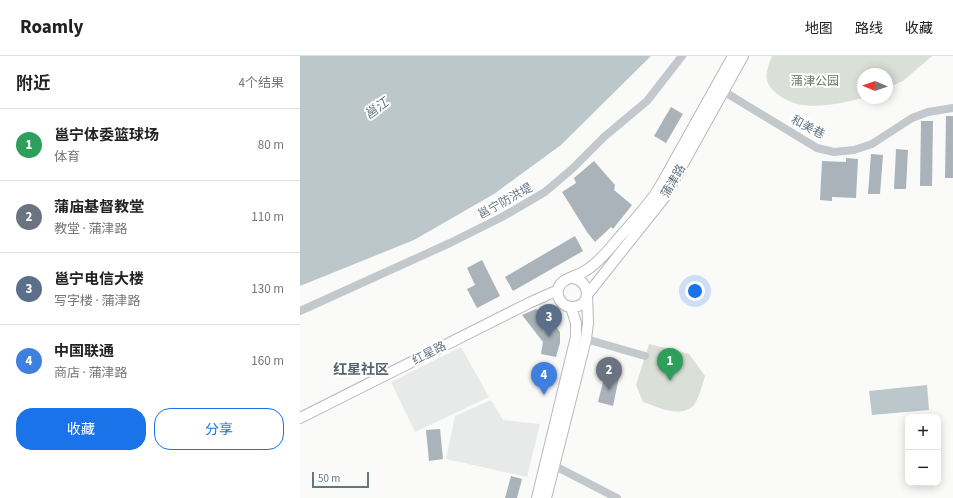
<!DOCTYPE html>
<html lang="zh">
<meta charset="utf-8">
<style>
:root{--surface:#fff;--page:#f2f2f2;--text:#222;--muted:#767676;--line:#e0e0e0;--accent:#1a73e8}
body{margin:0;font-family:"Source Sans 3","Noto Sans SC",sans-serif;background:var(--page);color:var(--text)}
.controls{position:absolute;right:12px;bottom:12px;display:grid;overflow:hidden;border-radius:8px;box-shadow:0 2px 10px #0003}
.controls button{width:36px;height:36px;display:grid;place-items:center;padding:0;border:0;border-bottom:1px solid var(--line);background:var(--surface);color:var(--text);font:20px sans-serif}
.compass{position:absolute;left:557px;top:12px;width:36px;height:36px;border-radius:50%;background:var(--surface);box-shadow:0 2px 10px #0003;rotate:272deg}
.scale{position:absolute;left:12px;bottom:10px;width:57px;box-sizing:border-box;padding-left:4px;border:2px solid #657683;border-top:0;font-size:11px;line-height:14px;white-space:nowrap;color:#657683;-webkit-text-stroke:3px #fff;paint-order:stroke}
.you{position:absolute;left:395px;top:235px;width:14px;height:14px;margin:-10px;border:3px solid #fff;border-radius:50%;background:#1a73e8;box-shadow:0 0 0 6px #1a73e833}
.badge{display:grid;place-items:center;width:26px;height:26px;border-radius:50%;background:var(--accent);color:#fff;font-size:13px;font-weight:700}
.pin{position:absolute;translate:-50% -33px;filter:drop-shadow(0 1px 2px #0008)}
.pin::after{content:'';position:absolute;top:21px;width:14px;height:12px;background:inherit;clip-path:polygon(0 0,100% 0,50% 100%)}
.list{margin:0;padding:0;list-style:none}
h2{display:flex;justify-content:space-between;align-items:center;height:52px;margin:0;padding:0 16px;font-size:17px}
h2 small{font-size:13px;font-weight:400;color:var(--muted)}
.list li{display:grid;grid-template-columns:26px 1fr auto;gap:12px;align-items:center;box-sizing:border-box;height:72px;padding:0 16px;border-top:1px solid var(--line)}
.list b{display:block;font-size:15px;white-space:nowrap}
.list p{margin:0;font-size:13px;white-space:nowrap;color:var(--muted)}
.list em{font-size:13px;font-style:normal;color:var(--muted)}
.actions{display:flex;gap:8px;padding:12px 16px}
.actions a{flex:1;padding:9px 0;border:1px solid var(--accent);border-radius:16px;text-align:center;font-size:14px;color:var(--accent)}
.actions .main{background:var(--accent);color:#fff}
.map{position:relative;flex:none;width:653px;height:442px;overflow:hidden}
header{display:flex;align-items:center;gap:24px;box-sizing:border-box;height:56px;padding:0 20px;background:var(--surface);border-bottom:1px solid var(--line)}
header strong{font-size:19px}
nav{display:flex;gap:22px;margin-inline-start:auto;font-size:14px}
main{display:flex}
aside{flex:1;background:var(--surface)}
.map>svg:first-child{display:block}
</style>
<header>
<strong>Roamly</strong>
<nav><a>地图</a><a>路线</a><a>收藏</a></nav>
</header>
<main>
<aside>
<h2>附近<small>4个结果</small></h2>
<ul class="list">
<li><span class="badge" style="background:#2e9e5b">1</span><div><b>邕宁体委篮球场</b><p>体育</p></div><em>80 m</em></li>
<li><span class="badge" style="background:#6b7280">2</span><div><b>蒲庙基督教堂</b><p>教堂 · 蒲津路</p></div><em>110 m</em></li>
<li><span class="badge" style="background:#5c6f8a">3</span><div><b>邕宁电信大楼</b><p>写字楼 · 蒲津路</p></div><em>130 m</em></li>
<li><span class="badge" style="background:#3f7fe0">4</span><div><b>中国联通</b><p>商店 · 蒲津路</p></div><em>160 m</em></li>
</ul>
<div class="actions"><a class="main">收藏</a><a>分享</a></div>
</aside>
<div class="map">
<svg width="653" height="442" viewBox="0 0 653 442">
<rect width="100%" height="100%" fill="#fafaf8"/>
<path fill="#e8e9e9" d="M 161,291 L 189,341 L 115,376 L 91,326 Z
M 191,344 L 203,364 L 240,368 L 227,421 L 146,403 L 155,360 Z"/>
<path fill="#dadfd7" d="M 472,0 L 632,0 L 603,25 L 587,32 L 587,18 L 563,18 L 563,42 C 536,48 504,57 480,40 C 462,27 465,18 472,0 Z
M 349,288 L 389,298 L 405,320 C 403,327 398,344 394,349 C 381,363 358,351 343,346 L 336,329 Z"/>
<path fill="#bbc7cb" d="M 0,0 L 351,0 L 261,89 L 194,138 L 114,184 L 0,230 Z
M 627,329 L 629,354 L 572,359 L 569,335 Z"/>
<path fill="#aab3b9" d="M 371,51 L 383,58 L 366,87 L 354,80 Z
M 646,60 L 653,60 L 653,122 L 645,122 Z
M 621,65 L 633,65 L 632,130 L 620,130 Z
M 596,93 L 608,94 L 606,133 L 594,133 Z
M 571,98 L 583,99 L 580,138 L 568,138 Z
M 546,102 L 558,103 L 556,142 L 532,141 L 532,145 L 520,144 L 522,105 L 546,106 Z
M 294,105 L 315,129 L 314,134 L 332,149 L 313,173 L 311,171 L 295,186 L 287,176 L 262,136 L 276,127 L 274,122 Z
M 275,180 L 283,195 L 213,235 L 205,221 Z
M 182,204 L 200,240 L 177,252 L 167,233 L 175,229 L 167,212 Z
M 236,253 L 246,257 L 260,276 L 260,287 L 256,301 L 241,298 L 243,286 L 222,259 Z
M 305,318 L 319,321 L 313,350 L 298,346 Z
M 140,373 L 143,403 L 129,405 L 126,374 Z
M 211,420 L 222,423 L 217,442 L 205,442 Z"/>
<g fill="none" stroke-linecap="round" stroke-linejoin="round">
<defs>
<path id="major" d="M 273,222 C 291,225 292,250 273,251 C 264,252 256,243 258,233 C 261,222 276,221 285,215 C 297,208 308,195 317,184 C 330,169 344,154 356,137 C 365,123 373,107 381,93 C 398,62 416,31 433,0
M 0,362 L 229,247 L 258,234
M 237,442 L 276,281 L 276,267 L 271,251
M 246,442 L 286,283 L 288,267 L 287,239 L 364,142 L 443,0"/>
</defs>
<use href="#major" stroke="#b5babe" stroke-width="12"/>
<path stroke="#c3c8cc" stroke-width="8" d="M 423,35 L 517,92 L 534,96 L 554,94 L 572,88 L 612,62 L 628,56 L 653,52
M 0,255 L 150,187 L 202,161 L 245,136 L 272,113 L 304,81 L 347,45 L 382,0
M 286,283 L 345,300
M 255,410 L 317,442"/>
<use href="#major" stroke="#fff" stroke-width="10"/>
</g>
<g text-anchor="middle" stroke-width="4" stroke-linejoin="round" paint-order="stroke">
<g font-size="12" fill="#687a64" stroke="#fff">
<text x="515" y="29">蒲津公园</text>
</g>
<g font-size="12" fill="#657683" stroke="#fff">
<text transform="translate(508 71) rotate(28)" y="4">和美巷</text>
<text transform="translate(373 125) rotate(-60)" y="4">蒲津路</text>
<text transform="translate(205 145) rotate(-29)" y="4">邕宁防洪堤</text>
<text transform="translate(129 297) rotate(-27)" y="4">红星路</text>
</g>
<g font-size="13" font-style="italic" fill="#60757c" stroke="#fff">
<text transform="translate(76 52) rotate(-36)" y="5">邕江</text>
</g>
<g font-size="14" font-weight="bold" fill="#57646e" stroke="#fff">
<text x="61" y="318">红星社区</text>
</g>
</g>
</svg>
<div class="controls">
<button>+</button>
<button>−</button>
</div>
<svg class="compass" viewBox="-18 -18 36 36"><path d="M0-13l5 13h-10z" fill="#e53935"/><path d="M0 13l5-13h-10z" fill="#767676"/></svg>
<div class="scale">50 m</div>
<div class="you"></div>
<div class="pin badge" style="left:370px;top:325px;background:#2e9e5b">1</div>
<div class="pin badge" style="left:309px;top:334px;background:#6b7280">2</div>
<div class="pin badge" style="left:249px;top:281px;background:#5c6f8a">3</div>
<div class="pin badge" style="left:244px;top:339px;background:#3f7fe0">4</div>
</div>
</main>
